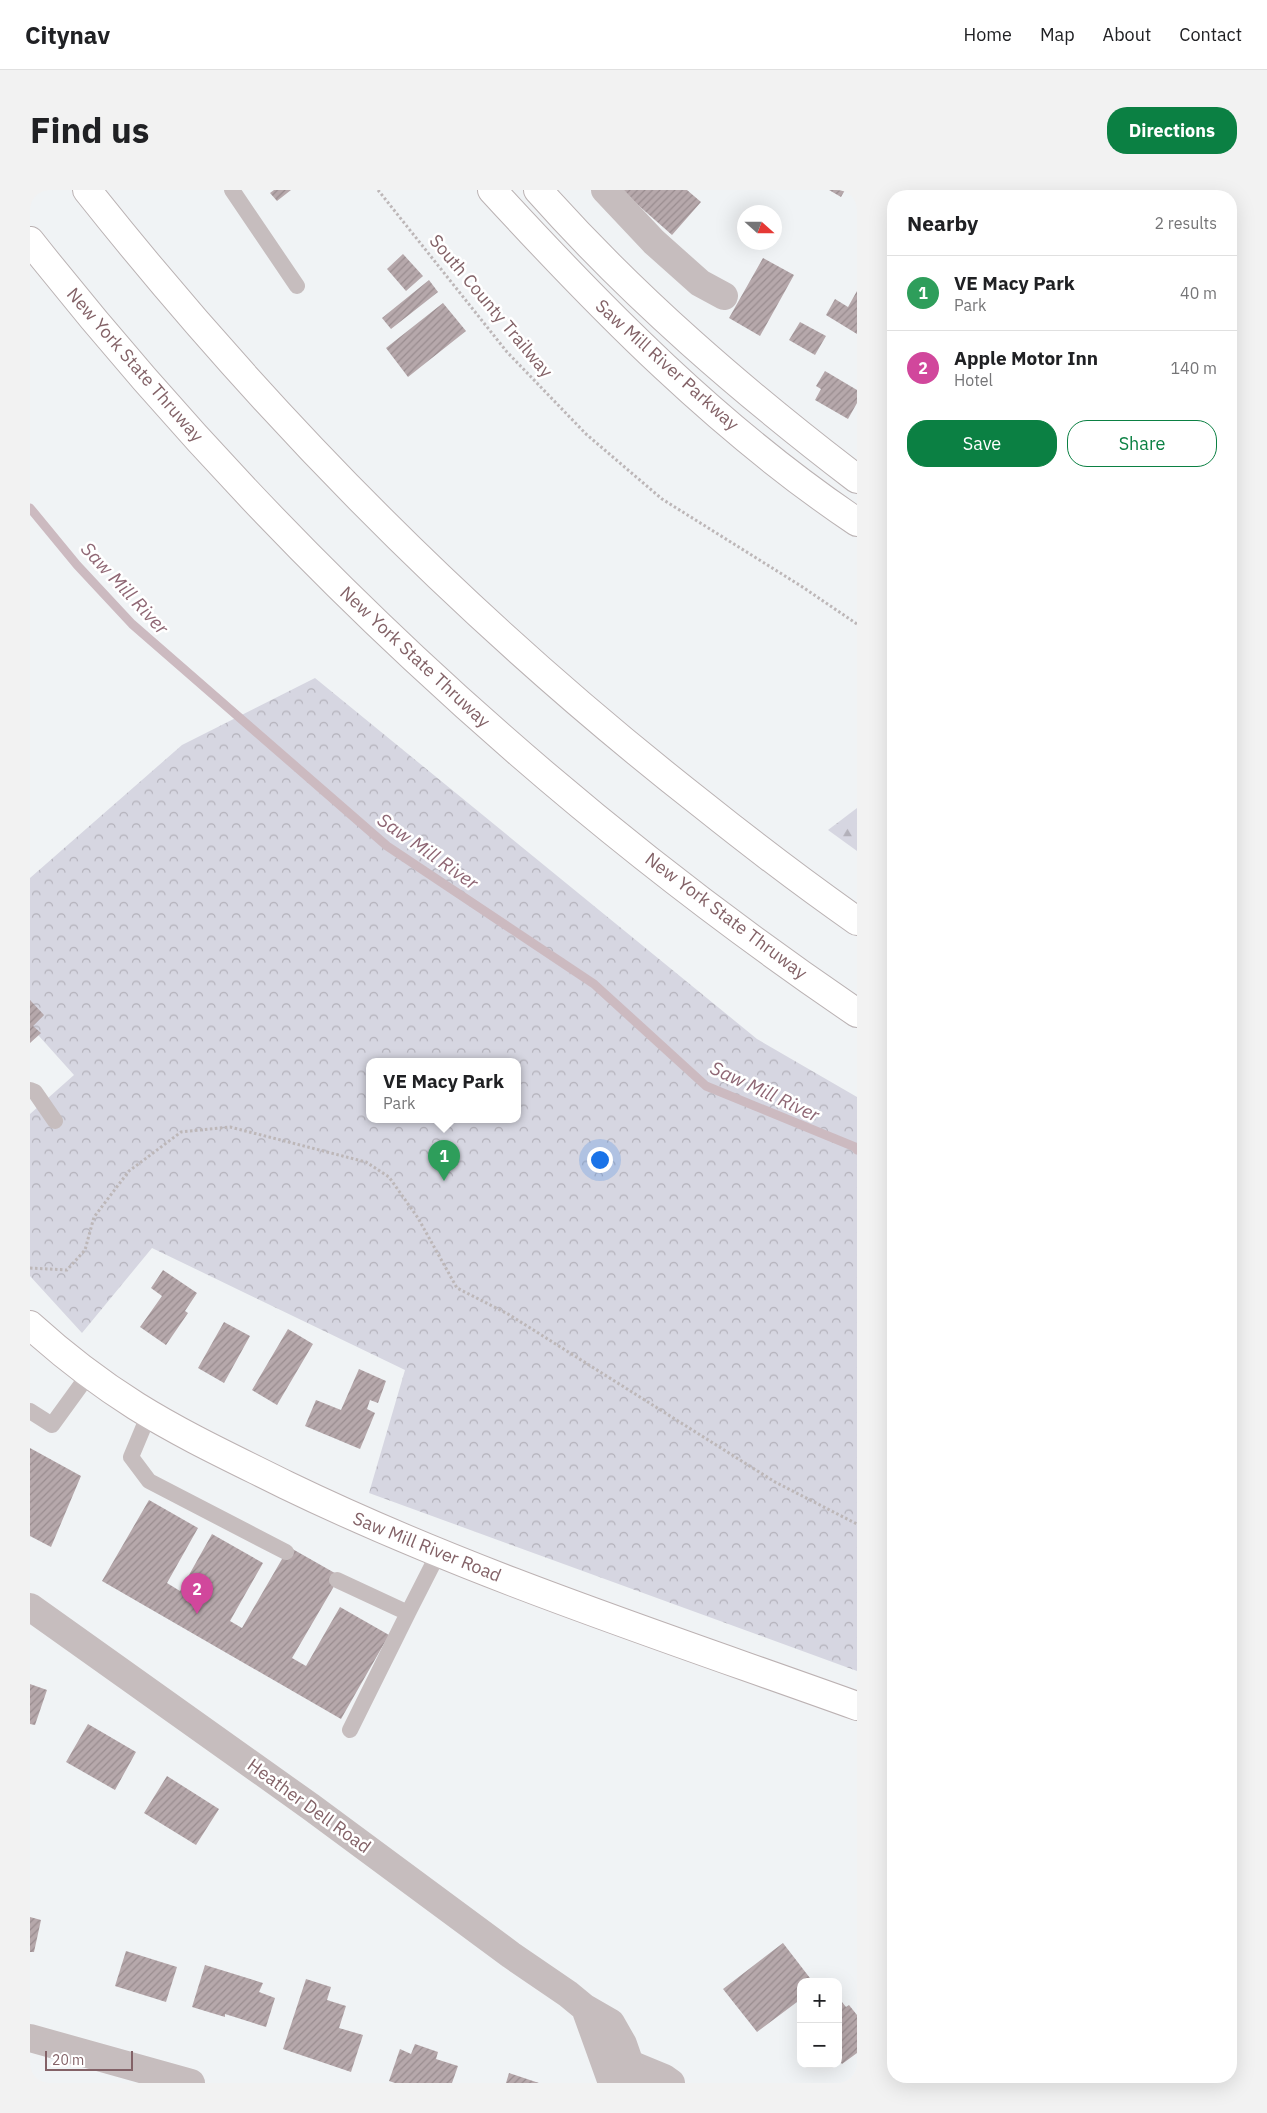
<!DOCTYPE html>
<meta charset="utf-8">
<style>
:root{--surface:#fff;--page:#f2f2f2;--text:#202124;--muted:#757577;--line:#e0e0e0;--accent:#0b8043}
body{margin:0;font-family:"IBM Plex Sans",sans-serif;background:var(--page);color:var(--text)}
.controls{position:absolute;right:15px;bottom:15px;display:grid;overflow:hidden;border-radius:10px;box-shadow:0 5px 20px #0002}
.controls button{width:45px;height:45px;display:grid;place-items:center;padding:0;border:0;border-bottom:1px solid var(--line);background:var(--surface);color:var(--text);font:25px sans-serif}
.compass{position:absolute;left:707px;top:15px;width:45px;height:45px;border-radius:50%;background:var(--surface);box-shadow:0 5px 20px #0002;rotate:111deg}
.scale{position:absolute;left:15px;bottom:12px;width:88px;box-sizing:border-box;padding-left:5px;border:2px solid #836267;border-top:0;font-size:14px;line-height:18px;white-space:nowrap;color:#836267;-webkit-text-stroke:4px #fff;paint-order:stroke}
.you{position:absolute;left:569px;top:969px;width:18px;height:18px;margin:-12px;border:4px solid #fff;border-radius:50%;background:#1a73e8;box-shadow:0 0 0 8px #1a73e833}
.badge{display:grid;place-items:center;width:32px;height:32px;border-radius:50%;background:var(--accent);color:#fff;font-size:16px;font-weight:700}
.pin{position:absolute;translate:-50% -41px;filter:drop-shadow(0 1px 2px #0008)}
.pin::after{content:'';position:absolute;top:26px;width:18px;height:15px;background:inherit;clip-path:polygon(0 0,100% 0,50% 100%)}
.popup{position:absolute;left:336px;top:868px;width:155px;height:65px;box-sizing:border-box;display:grid;place-content:center;border-radius:10px;background:var(--surface);filter:drop-shadow(0 1px 4px #0005);font-size:16px;white-space:nowrap;color:var(--muted)}
.popup b{font-size:19px;color:var(--text)}
.popup::after{content:'';position:absolute;left:50%;top:100%;margin-left:-10px;border:10px solid transparent;border-top-color:var(--surface)}
.list{margin:0;padding:0;list-style:none}
h2{display:flex;justify-content:space-between;align-items:center;height:65px;margin:0;padding:0 20px;font-size:21px}
h2 small{font-size:16px;font-weight:400;color:var(--muted)}
.list li{display:grid;grid-template-columns:32px 1fr auto;gap:15px;align-items:center;box-sizing:border-box;height:75px;padding:0 20px;border-top:1px solid var(--line)}
.list b{display:block;font-size:19px;white-space:nowrap}
.list p{margin:0;font-size:16px;white-space:nowrap;color:var(--muted)}
.list em{font-size:16px;font-style:normal;color:var(--muted)}
.actions{display:flex;gap:10px;padding:15px 20px}
.actions a{flex:1;padding:11px 0;border:1px solid var(--accent);border-radius:20px;text-align:center;font-size:18px;color:var(--accent)}
.actions .main{background:var(--accent);color:#fff}
.map{position:relative;flex:none;width:827px;height:1893px;overflow:hidden;border-radius:20px}
header{display:flex;align-items:center;gap:30px;box-sizing:border-box;height:70px;padding:0 25px;background:var(--surface);border-bottom:1px solid var(--line)}
header strong{font-size:24px}
nav{display:flex;gap:28px;margin-inline-start:auto;font-size:18px}
.intro{display:flex;align-items:center;justify-content:space-between;box-sizing:border-box;height:120px;padding:0 30px}
h1{margin:0;font-size:35px}
.button{padding:12px 22px;border-radius:20px;background:var(--accent);color:#fff;font-size:18px;font-weight:700}
main{display:flex;gap:30px;padding:0 30px}
aside{flex:1;background:var(--surface);border-radius:20px;box-shadow:0 5px 20px #0002}
.map>svg:first-child{display:block}
</style>
<header>
<strong>Citynav</strong>
<nav><a>Home</a><a>Map</a><a>About</a><a>Contact</a></nav>
</header>
<div class="intro"><h1>Find us</h1><a class="button">Directions</a></div>
<main>
<div class="map">
<svg width="827" height="1893" viewBox="0 0 827 1893">
<defs>
<pattern id="forest-firs" width="22" height="20" patternUnits="userSpaceOnUse" patternTransform="scale(1.25)"><rect width="22" height="20" fill="#d6d6e1"/><path d="M5 1l3.5 6h-7zM16 11l3.5 6h-7z" fill="#b3b1ba"/></pattern>
<pattern id="park-crowns" width="20" height="18" patternUnits="userSpaceOnUse" patternTransform="scale(1.25)"><rect width="20" height="18" fill="#d6d6e1"/><path d="M2 6a3 3 0 1 1 6 0M12 15a3 3 0 1 1 6 0" fill="none" stroke="#b3b1ba"/></pattern>
<pattern id="building-hatch" width="6" height="6" patternUnits="userSpaceOnUse" patternTransform="scale(1.25)"><rect width="6" height="6" fill="#b6a8ab"/><path d="M-1 1l2-2M0 6l6-6M5 7l2-2" fill="none" stroke="#998c8f"/></pattern>
</defs>
<rect width="100%" height="100%" fill="#f0f3f5"/>
<path fill="url(#forest-firs)" d="M 827,618 L 827,661 L 798,640 Z"/>
<path fill="url(#park-crowns)" fill-rule="evenodd" d="M 285,488 L 727,849 L 827,907 L 827,1481 L 339,1303 L 375,1180 L 122,1058 L 52,1143 L 0,1086 L 0,924 L 44,885 L 0,836 L 0,688 L 152,555 ZM 340,872 L 488,872 L 488,930 L 340,930 Z"/>
<g fill="none" stroke-linecap="round" stroke-linejoin="round">
<path stroke="#ccbac0" stroke-width="9" d="M 0,318 L 47,375 L 102,434 L 357,656 L 564,794 L 676,896 L 825,957 L 827,960"/>
</g>
<path fill="url(#building-hatch)" d="M 244,0 L 261,0 L 247,11 L 240,3 Z
M 591,0 L 657,0 L 671,12 L 642,45 Z
M 799,0 L 815,0 L 811,7 Z
M 373,64 L 393,86 L 376,101 L 357,79 Z
M 733,68 L 764,85 L 730,146 L 699,128 Z
M 399,90 L 408,102 L 361,139 L 352,128 Z
M 827,101 L 827,144 L 796,125 L 805,109 L 818,117 Z
M 413,113 L 436,141 L 378,187 L 356,158 Z
M 770,132 L 796,146 L 785,165 L 759,150 Z
M 795,181 L 827,200 L 827,213 L 818,229 L 785,210 L 791,199 L 786,196 Z
M 0,810 L 14,825 L 3,836 L 11,843 L 0,853 Z
M 133,1080 L 167,1103 L 155,1121 L 158,1123 L 136,1155 L 110,1137 L 132,1106 L 121,1098 Z
M 194,1132 L 220,1146 L 194,1193 L 168,1178 Z
M 258,1139 L 283,1154 L 247,1215 L 222,1200 Z
M 329,1179 L 356,1191 L 348,1213 L 340,1210 L 337,1219 L 345,1223 L 330,1259 L 275,1236 L 286,1210 L 311,1220 Z
M 0,1258 L 51,1286 L 21,1357 L 0,1346 Z
M 119,1310 L 168,1338 L 137,1393 L 150,1401 L 182,1344 L 233,1373 L 200,1431 L 212,1438 L 259,1357 L 310,1386 L 262,1468 L 276,1476 L 310,1417 L 359,1445 L 311,1529 L 72,1391 Z
M 0,1494 L 17,1500 L 5,1535 L 0,1534 Z
M 58,1534 L 106,1562 L 85,1600 L 36,1572 Z
M 137,1586 L 189,1619 L 166,1655 L 114,1623 Z
M 0,1727 L 11,1730 L 4,1762 L 0,1762 Z
M 753,1753 L 783,1792 L 771,1792 L 771,1809 L 727,1842 L 693,1799 Z
M 96,1761 L 147,1777 L 136,1812 L 85,1796 Z
M 175,1775 L 233,1793 L 229,1802 L 245,1808 L 236,1837 L 195,1824 L 195,1827 L 162,1817 Z
M 276,1789 L 301,1797 L 297,1810 L 316,1816 L 309,1838 L 333,1845 L 321,1882 L 253,1859 Z
M 808,1807 L 816,1817 L 819,1815 L 827,1825 L 827,1863 L 812,1874 L 808,1869 Z
M 385,1854 L 408,1862 L 406,1869 L 428,1876 L 422,1893 L 365,1893 L 359,1891 L 370,1859 L 381,1864 Z
M 479,1883 L 509,1893 L 476,1893 Z"/>
<g fill="none" stroke-linecap="round" stroke-linejoin="round">
<defs>
<path id="secondary" d="M 0,1135 C 33,1165 68,1192 106,1216 C 154,1246 206,1270 256,1295 C 440,1384 635,1447 827,1516"/>
<path id="trunk" d="M 462,0 C 573,121 690,240 827,332
M 508,0 C 604,108 712,201 827,289"/>
<path id="motorway" d="M 57,0 C 238,228 443,435 673,615 C 723,655 774,694 827,731
M 0,51 C 234,347 514,610 827,823"/>
</defs>
<use href="#secondary" stroke="#bcb2b3" stroke-width="30"/>
<use href="#trunk" stroke="#bab2b3" stroke-width="30"/>
<use href="#motorway" stroke="#bab2b3" stroke-width="30"/>
<path stroke="#bdb7b8" stroke-width="3" stroke-dasharray="2.5 2.5" stroke-linecap="butt" d="M 348,0 L 477,162 L 556,244 L 632,309 L 771,396 L 827,434
M 0,1078 L 37,1080 L 55,1060 L 64,1027 L 99,981 L 151,942 L 200,937 L 336,972 L 359,987 L 388,1028 L 427,1098 L 478,1124 L 745,1292 L 827,1334"/>
<path stroke="#c6bdbe" stroke-width="16" d="M 202,0 L 267,96
M 0,900 L 5,902 L 25,931
M 0,1221 L 22,1235 L 59,1184
M 119,1224 L 101,1267 L 119,1291 L 256,1362
M 307,1390 L 378,1423 L 409,1362
M 320,1540 L 378,1423"/>
<path stroke="#c6bdbe" stroke-width="28" d="M 575,0 L 624,52 L 670,93 L 694,106
M 0,1848 L 161,1893
M 600,1874 L 634,1888 L 641,1893"/>
<path stroke="#c6bdbe" stroke-width="28" d="M 0,1417 L 281,1617 L 481,1765 L 538,1804 L 555,1818 L 581,1833 L 593,1854 L 600,1874 L 600,1893
M 555,1818 L 582,1893"/>
<use href="#secondary" stroke="#fff" stroke-width="28"/>
<use href="#trunk" stroke="#fff" stroke-width="28"/>
<use href="#motorway" stroke="#fff" stroke-width="28"/>
</g>
<g text-anchor="middle" stroke-width="5" stroke-linejoin="round" paint-order="stroke">
<g font-size="18" fill="#836267" stroke="#fff">
<text transform="translate(461 116) rotate(50)" y="6">South County Trailway</text>
<text transform="translate(105 175) rotate(49)" y="6">New York State Thruway</text>
<text transform="translate(637 175) rotate(42)" y="6">Saw Mill River Parkway</text>
<text transform="translate(385 467) rotate(43)" y="6">New York State Thruway</text>
<text transform="translate(696 726) rotate(37)" y="6">New York State Thruway</text>
<text transform="translate(397 1357) rotate(22)" y="6">Saw Mill River Road</text>
<text transform="translate(279 1616) rotate(36)" y="6">Heather Dell Road</text>
</g>
<g font-size="19" font-style="italic" fill="#8f6774" stroke="#fff">
<text transform="translate(95 398) rotate(47)" y="7">Saw Mill River</text>
<text transform="translate(398 661) rotate(35)" y="7">Saw Mill River</text>
<text transform="translate(735 901) rotate(25)" y="7">Saw Mill River</text>
</g>
</g>
</svg>
<div class="controls">
<button>+</button>
<button>−</button>
</div>
<svg class="compass" viewBox="-18 -18 36 36"><path d="M0-13l5 13h-10z" fill="#e53935"/><path d="M0 13l5-13h-10z" fill="#757577"/></svg>
<div class="scale">20 m</div>
<div class="you"></div>
<div class="pin badge" style="left:414px;top:991px;background:#2e9e5b">1</div>
<div class="popup"><b>VE Macy Park</b>Park</div>
<div class="pin badge" style="left:167px;top:1424px;background:#d1479c">2</div>
</div>
<aside>
<h2>Nearby<small>2 results</small></h2>
<ul class="list">
<li><span class="badge" style="background:#2e9e5b">1</span><div><b>VE Macy Park</b><p>Park</p></div><em>40 m</em></li>
<li><span class="badge" style="background:#d1479c">2</span><div><b>Apple Motor Inn</b><p>Hotel</p></div><em>140 m</em></li>
</ul>
<div class="actions"><a class="main">Save</a><a>Share</a></div>
</aside>
</main>
